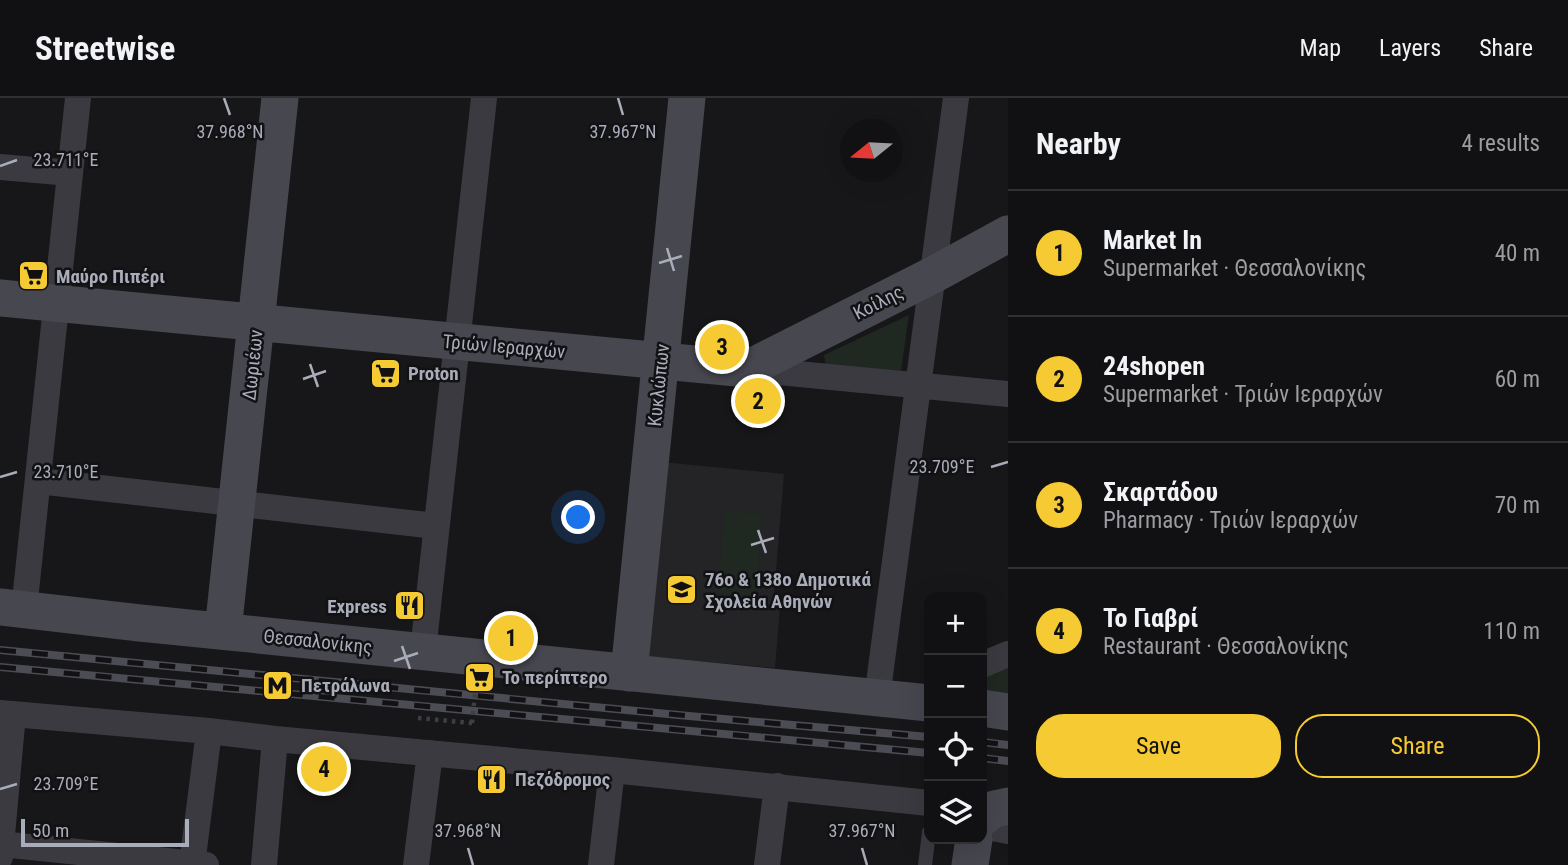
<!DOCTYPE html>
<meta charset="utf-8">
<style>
:root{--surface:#111113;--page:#1a1a1c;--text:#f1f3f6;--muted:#9c9da0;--line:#303133;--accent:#f6ca33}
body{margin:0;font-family:"Roboto Condensed",sans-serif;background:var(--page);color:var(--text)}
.controls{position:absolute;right:21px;bottom:21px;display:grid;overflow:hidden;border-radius:14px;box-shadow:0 7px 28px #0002}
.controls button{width:63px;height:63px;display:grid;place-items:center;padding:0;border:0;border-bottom:2px solid var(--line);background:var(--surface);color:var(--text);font:35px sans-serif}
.compass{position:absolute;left:840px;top:21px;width:63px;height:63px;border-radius:50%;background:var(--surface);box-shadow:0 7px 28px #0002;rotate:252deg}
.scale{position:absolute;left:21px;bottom:18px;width:168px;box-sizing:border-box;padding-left:7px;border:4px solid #a9acb9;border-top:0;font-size:19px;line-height:24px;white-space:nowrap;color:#a9acb9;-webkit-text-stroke:5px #121214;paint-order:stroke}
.you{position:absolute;left:579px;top:420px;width:24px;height:24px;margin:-18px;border:5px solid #fff;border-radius:50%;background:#1a73e8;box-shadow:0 0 0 10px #1a73e833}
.badge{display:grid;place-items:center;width:46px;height:46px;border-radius:50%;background:var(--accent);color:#111;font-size:23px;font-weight:700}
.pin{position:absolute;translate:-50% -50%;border:4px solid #fff;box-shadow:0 2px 7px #0006}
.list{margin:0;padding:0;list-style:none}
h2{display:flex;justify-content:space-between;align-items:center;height:91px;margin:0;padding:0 28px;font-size:30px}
h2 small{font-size:23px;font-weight:400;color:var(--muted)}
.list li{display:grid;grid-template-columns:46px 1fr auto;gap:21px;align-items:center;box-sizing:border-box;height:126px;padding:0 28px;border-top:2px solid var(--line)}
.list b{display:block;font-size:26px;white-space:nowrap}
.list p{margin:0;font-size:23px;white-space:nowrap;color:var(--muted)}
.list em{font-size:23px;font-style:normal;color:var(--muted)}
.actions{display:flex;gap:14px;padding:21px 28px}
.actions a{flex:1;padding:16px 0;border:2px solid var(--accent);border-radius:28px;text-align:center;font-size:24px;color:var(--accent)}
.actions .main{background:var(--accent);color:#111}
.icon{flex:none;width:38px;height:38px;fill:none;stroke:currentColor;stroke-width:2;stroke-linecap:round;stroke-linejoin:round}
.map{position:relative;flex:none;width:1008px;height:767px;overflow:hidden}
header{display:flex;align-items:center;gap:42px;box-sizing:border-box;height:98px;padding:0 35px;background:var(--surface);border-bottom:2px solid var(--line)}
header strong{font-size:33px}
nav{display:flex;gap:38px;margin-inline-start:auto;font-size:24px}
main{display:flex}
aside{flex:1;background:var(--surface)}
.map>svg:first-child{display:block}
</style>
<header>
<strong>Streetwise</strong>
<nav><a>Map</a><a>Layers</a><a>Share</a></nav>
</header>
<main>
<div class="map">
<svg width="1008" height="767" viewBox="0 0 1008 767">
<rect width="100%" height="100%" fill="#171719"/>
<path fill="#242326" d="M 662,364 L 784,376 L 773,508 L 780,509 L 775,570 L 643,558 Z"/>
<path fill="#1f2821" d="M 909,217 L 901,273 L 826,268 L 824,257 Z
M 724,413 L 762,416 L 756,499 L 718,496 Z
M 1008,562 L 1008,595 L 987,596 L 982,586 L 982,572 Z"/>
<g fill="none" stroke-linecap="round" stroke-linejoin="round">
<path stroke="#3e3f45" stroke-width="4.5" stroke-dasharray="3.5 5" stroke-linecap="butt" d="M 418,620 L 472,625"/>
<path stroke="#3a3a40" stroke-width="14" d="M 925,767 L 929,734"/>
<path stroke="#3a3a40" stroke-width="26" d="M 0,69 L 70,75
M 747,271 L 1008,296
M 38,383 L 436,428
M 24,512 L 78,0
M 423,553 L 484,0
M 982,567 L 1008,556
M 877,600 L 956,0
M 0,615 L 209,633 L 275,641 L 612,672 L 929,705
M 982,728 L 1008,733
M 0,746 L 206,767
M 0,759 L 13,616
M 192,767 L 209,633
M 264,767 L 275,641
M 416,767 L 430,655
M 601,767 L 612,672
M 767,767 L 777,688"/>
<path stroke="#46474f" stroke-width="37" d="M 0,200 L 747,271 L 933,177 L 1008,136
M 0,509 L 140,525 L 929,605
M 223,533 L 280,0
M 629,575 L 687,0
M 982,610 L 1008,614
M 982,720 L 994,711 L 1008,708
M 970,767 L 974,741"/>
<defs>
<path id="rail" d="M 0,552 L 689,618 L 929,639
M 0,569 L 929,655
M 982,644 L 1008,647
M 982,660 L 1008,663"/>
</defs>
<use href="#rail" stroke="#4b4c54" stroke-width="8"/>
<use href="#rail" stroke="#121214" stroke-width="5" stroke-dasharray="16" stroke-linecap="butt"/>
<path stroke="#3e3f45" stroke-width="4.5" stroke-dasharray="3.5 5" stroke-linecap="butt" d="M 472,625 L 476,586"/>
</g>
<path fill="none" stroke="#a9acb9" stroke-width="2.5" d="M 224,0 L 230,17M 618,0 L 623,17M 0,68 L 17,62M 667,150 L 674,173M 659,165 L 682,158M 310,266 L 318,289M 303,281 L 326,273M 991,369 L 1008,364M 0,379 L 17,374M 758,432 L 766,455M 751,447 L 774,440M 402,548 L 410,571M 394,563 L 418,555M 0,691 L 17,686M 468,750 L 473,767M 862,750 L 867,767"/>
<defs>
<symbol id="supermarket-square" viewBox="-11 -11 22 22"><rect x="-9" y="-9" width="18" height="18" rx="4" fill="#f6ca33" stroke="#121214"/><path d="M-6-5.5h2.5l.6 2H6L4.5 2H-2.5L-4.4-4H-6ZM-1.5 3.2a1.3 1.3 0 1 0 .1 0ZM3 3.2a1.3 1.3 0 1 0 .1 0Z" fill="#111"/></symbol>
<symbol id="school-square" viewBox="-11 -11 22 22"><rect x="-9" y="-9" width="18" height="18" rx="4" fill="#f6ca33" stroke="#121214"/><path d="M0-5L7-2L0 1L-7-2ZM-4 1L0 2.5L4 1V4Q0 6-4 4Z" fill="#111"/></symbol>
<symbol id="restaurant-square" viewBox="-11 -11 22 22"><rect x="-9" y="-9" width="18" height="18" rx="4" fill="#f6ca33" stroke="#121214"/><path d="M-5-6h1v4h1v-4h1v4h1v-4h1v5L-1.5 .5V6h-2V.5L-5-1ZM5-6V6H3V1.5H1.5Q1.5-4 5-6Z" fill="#111"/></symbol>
<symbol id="metro-square" viewBox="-11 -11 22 22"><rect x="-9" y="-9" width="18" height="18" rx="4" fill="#f6ca33" stroke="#121214"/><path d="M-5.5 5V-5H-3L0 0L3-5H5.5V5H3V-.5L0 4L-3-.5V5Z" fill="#111"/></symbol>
</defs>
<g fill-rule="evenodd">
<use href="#supermarket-square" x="16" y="160" width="35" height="35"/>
<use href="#supermarket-square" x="368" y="258" width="35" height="35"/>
<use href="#school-square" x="664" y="474" width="35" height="35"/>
<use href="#restaurant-square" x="392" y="490" width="35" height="35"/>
<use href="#supermarket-square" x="462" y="562" width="35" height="35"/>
<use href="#metro-square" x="260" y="570" width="35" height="35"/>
<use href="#restaurant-square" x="474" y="664" width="35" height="35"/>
</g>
<g text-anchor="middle" stroke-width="5" stroke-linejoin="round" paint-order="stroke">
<g font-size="19" font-weight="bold" fill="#a9acb9" stroke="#121214" text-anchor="start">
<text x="56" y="185">Μαύρο Πιπέρι</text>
<text x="408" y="282">Proton</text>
<text x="705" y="488">76ο &amp; 138ο Δημοτικά<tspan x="705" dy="22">Σχολεία Αθηνών</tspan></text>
<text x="387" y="515" text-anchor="end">Express</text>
<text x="502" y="586">Το περίπτερο</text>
<text x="301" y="594">Πετράλωνα</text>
<text x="515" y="688">Πεζόδρομος</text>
</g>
<g font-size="19" fill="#a9acb9" stroke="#121214">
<text transform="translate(878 204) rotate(-27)" y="7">Κοίλης</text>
<text transform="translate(504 248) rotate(5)" y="7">Τριών Ιεραρχών</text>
<text transform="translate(252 267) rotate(-84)" y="7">Δωριέων</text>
<text transform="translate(658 287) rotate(-84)" y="7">Κυκλώπων</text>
<text transform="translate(318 543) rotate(6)" y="7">Θεσσαλονίκης</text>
</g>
</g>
<g font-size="18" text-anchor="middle" fill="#a9acb9" stroke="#121214" stroke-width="5" stroke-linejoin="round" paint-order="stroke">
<text x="230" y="40">37.968°N</text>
<text x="623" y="40">37.967°N</text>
<text x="66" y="68">23.711°E</text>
<text x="942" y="375">23.709°E</text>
<text x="66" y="380">23.710°E</text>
<text x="66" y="692">23.709°E</text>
<text x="468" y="739">37.968°N</text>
<text x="862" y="739">37.967°N</text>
</g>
</svg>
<div class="controls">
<button>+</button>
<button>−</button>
<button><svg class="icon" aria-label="locate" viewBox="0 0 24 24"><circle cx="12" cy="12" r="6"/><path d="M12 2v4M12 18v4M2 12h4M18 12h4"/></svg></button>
<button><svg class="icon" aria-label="layers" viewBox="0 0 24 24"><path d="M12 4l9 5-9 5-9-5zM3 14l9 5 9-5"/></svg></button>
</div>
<svg class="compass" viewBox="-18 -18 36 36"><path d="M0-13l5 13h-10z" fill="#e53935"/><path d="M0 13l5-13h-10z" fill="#9c9da0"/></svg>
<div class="scale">50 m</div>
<div class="you"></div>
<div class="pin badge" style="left:511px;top:540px">1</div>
<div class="pin badge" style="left:758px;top:303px">2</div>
<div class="pin badge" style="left:722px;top:249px">3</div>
<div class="pin badge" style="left:324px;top:671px">4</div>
</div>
<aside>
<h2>Nearby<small>4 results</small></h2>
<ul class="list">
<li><span class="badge">1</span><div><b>Market In</b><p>Supermarket · Θεσσαλονίκης</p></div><em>40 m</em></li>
<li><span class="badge">2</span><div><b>24shopen</b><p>Supermarket · Τριών Ιεραρχών</p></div><em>60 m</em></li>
<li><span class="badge">3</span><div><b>Σκαρτάδου</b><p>Pharmacy · Τριών Ιεραρχών</p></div><em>70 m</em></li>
<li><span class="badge">4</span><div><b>Το Γιαβρί</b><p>Restaurant · Θεσσαλονίκης</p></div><em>110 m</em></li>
</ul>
<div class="actions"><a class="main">Save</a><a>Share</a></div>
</aside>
</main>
